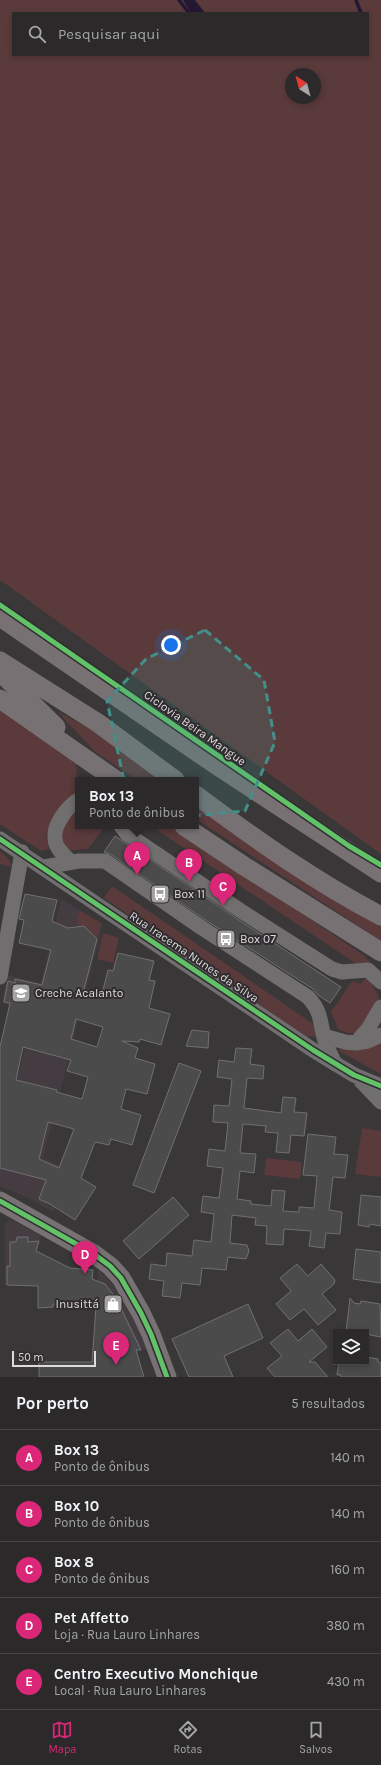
<!DOCTYPE html>
<html lang="pt">
<meta charset="utf-8">
<style>
:root{--surface:#2b292a;--page:#373536;--text:#f1f3f6;--muted:#a6a6a8;--line:#474547;--accent:#db2777}
body{margin:0;font-family:Karla,sans-serif;background:var(--page);color:var(--text)}
.controls{position:absolute;right:12px;bottom:12px;display:grid;overflow:hidden;border-radius:0px;box-shadow:0 2px 6px #0003}
.controls button{width:36px;height:36px;display:grid;place-items:center;padding:0;border:0;border-bottom:1px solid var(--line);background:var(--surface);color:var(--text);font:20px sans-serif}
.compass{position:absolute;left:285px;top:68px;width:36px;height:36px;border-radius:50%;background:var(--surface);box-shadow:0 2px 6px #0003;rotate:324deg}
.scale{position:absolute;left:12px;bottom:10px;width:84px;box-sizing:border-box;padding-left:4px;border:2px solid #dedbdd;border-top:0;font-size:11px;line-height:14px;white-space:nowrap;color:#dedbdd;-webkit-text-stroke:3px #302c2f;paint-order:stroke}
.you{position:absolute;left:171px;top:645px;width:14px;height:14px;margin:-10px;border:3px solid #fff;border-radius:50%;background:#1a73e8;box-shadow:0 0 0 6px #1a73e833}
.badge{display:grid;place-items:center;width:26px;height:26px;border-radius:50%;background:var(--accent);color:#fff;font-size:13px;font-weight:700}
.pin{position:absolute;translate:-50% -33px;filter:drop-shadow(0 1px 2px #0008)}
.pin::after{content:'';position:absolute;top:21px;width:14px;height:12px;background:inherit;clip-path:polygon(0 0,100% 0,50% 100%)}
.popup{position:absolute;left:75px;top:777px;width:124px;height:52px;box-sizing:border-box;display:grid;place-content:center;border-radius:0px;background:var(--surface);filter:drop-shadow(0 1px 3px #0005);font-size:13px;white-space:nowrap;color:var(--muted)}
.popup b{font-size:15px;color:var(--text)}
.popup::after{content:'';position:absolute;left:50%;top:100%;margin-left:-8px;border:8px solid transparent;border-top-color:var(--surface)}
.list{margin:0;padding:0;list-style:none}
h2{display:flex;justify-content:space-between;align-items:center;height:52px;margin:0;padding:0 16px;font-size:17px}
h2 small{font-size:13px;font-weight:400;color:var(--muted)}
.list li{display:grid;grid-template-columns:26px 1fr auto;gap:12px;align-items:center;box-sizing:border-box;height:56px;padding:0 16px;border-top:1px solid var(--line)}
.list b{display:block;font-size:15px;white-space:nowrap}
.list p{margin:0;font-size:13px;white-space:nowrap;color:var(--muted)}
.list em{font-size:13px;font-style:normal;color:var(--muted)}
.icon{flex:none;width:22px;height:22px;fill:none;stroke:currentColor;stroke-width:2;stroke-linecap:round;stroke-linejoin:round}
.map{position:relative;flex:none;width:381px;height:1377px;overflow:hidden}
.search{position:absolute;background:var(--surface);box-shadow:0 2px 6px #0003;left:12px;right:12px;top:12px;height:44px;display:flex;align-items:center;gap:10px;box-sizing:border-box;padding:0 14px;border-radius:0px;color:var(--muted);font-size:15px}
.sheet{height:332px;background:var(--surface)}
nav{display:flex;justify-content:space-around;align-items:center;box-sizing:border-box;height:56px;border-top:1px solid var(--line);background:var(--surface);font-size:11px;color:var(--muted)}
nav a{display:grid;justify-items:center;gap:2px}
nav .on{color:var(--accent)}
.map>svg:first-child{display:block}
</style>
<div class="map">
<svg width="381" height="1377" viewBox="0 0 381 1377">
<rect width="100%" height="100%" fill="#393738"/>
<path fill="#453c42" d="M 61,899 L 103,924 L 43,1158 L 77,1172 L 53,1212 L 31,1199 L 0,1186 L 0,1152 L 34,1010 L 2,1003 L 7,975 L 41,983 Z
M 9,1220 L 12,1220 L 41,1236 L 27,1286 L 5,1285 L 5,1224 Z
M 98,1269 L 119,1292 L 149,1349 L 93,1355 Z"/>
<path fill="#5a3a3b" fill-rule="evenodd" d="M 0,0 L 381,0 L 381,854 L 0,580 ZM 13,13 L 368,13 L 368,55 L 13,55 ZM 291,74 L 315,74 L 315,98 L 291,98 Z
M 0,709 L 76,763 L 78,793 L 52,821 L 46,836 L 49,849 L 41,851 L 0,824 Z
M 57,711 L 123,747 L 170,780 L 137,780 L 95,752 Z
M 196,798 L 381,921 L 381,941 L 196,819 Z
M 78,807 L 78,826 L 105,826 L 88,849 L 65,851 L 59,841 L 62,827 Z
M 151,826 L 173,826 L 363,955 L 373,965 L 355,963 Z
M 0,851 C 6,856 10,859 12,867 L 0,864 Z
M 112,886 L 315,1025 L 319,1037 L 306,1036 L 104,898 Z
M 80,911 L 101,923 L 97,938 L 84,925 L 78,925 L 77,918 Z
M 103,933 L 119,938 L 113,963 L 97,959 Z
M 367,976 L 378,995 L 380,1004 L 356,1034 L 347,1033 L 338,1029 L 331,1012 L 352,981 L 361,984 Z
M 381,1041 L 381,1074 L 337,1050 L 366,1047 Z
M 362,1128 L 381,1131 L 381,1177 L 355,1174 Z
M 266,1158 L 302,1162 L 300,1179 L 264,1175 Z"/>
<path fill="#241734" d="M 183,0 L 195,0 L 205,13 L 191,13 Z"/>
<g fill="none" stroke-linecap="round" stroke-linejoin="round">
<path stroke="#241734" stroke-width="3.5" d="M 179,0 L 189,13
M 356,0 L 361,13"/>
</g>
<path fill="#4c4b4c" stroke="#717071" fill-rule="evenodd" d="M 115,836 L 236,918 L 341,987 L 330,1003 L 318,995 L 313,989 L 207,921 L 110,854 L 104,852 Z
M 25,894 L 57,900 L 52,921 L 68,928 L 84,926 L 97,939 L 84,989 L 102,994 L 108,970 L 113,971 L 118,953 L 154,961 L 149,980 L 155,981 L 149,1008 L 170,1014 L 161,1045 L 140,1039 L 139,1042 L 122,1041 L 138,1048 L 135,1058 L 155,1064 L 147,1094 L 126,1089 L 121,1109 L 141,1115 L 132,1145 L 111,1139 L 109,1145 L 95,1142 L 81,1178 L 96,1187 L 75,1220 L 50,1204 L 39,1199 L 46,1180 L 0,1168 L 0,1047 L 10,1003 L 4,1002 L 8,981 L 15,983 L 15,979 L 42,985 L 51,950 L 19,943 L 24,920 L 19,919 ZM 76,1019 L 103,1027 L 97,1047 L 71,1039 ZM 23,1047 L 71,1060 L 67,1071 L 88,1077 L 82,1099 L 56,1092 L 57,1090 L 16,1080 ZM 48,1122 L 74,1129 L 59,1168 L 39,1159 Z
M 192,1030 L 209,1032 L 208,1048 L 186,1046 Z
M 236,1048 L 252,1049 L 250,1064 L 264,1066 L 263,1079 L 247,1078 L 244,1108 L 281,1113 L 283,1097 L 296,1098 L 294,1112 L 307,1113 L 304,1136 L 291,1135 L 289,1153 L 276,1152 L 278,1133 L 265,1132 L 266,1126 L 243,1124 L 240,1153 L 256,1154 L 254,1173 L 240,1171 L 237,1199 L 251,1201 L 251,1204 L 271,1206 L 272,1190 L 285,1191 L 283,1211 L 299,1212 L 299,1207 L 314,1208 L 317,1176 L 303,1175 L 308,1134 L 336,1137 L 334,1154 L 348,1155 L 345,1178 L 333,1177 L 329,1210 L 342,1212 L 340,1234 L 326,1233 L 324,1248 L 309,1246 L 311,1231 L 284,1229 L 283,1245 L 266,1244 L 267,1226 L 255,1225 L 256,1218 L 232,1215 L 230,1243 L 247,1245 L 249,1251 L 246,1259 L 228,1257 L 226,1270 L 202,1268 L 200,1285 L 182,1283 L 180,1298 L 162,1296 L 164,1281 L 149,1279 L 151,1264 L 166,1266 L 167,1253 L 192,1256 L 194,1240 L 211,1242 L 214,1214 L 201,1212 L 203,1196 L 219,1198 L 223,1168 L 207,1166 L 209,1149 L 225,1151 L 228,1123 L 213,1122 L 214,1105 L 229,1106 L 232,1079 L 217,1077 L 219,1060 L 234,1062 Z
M 179,1063 L 201,1071 L 154,1193 L 133,1185 Z
M 361,1195 L 381,1197 L 381,1226 L 370,1224 L 369,1227 L 358,1225 Z
M 173,1197 L 189,1215 L 139,1259 L 123,1241 Z
M 17,1237 L 28,1237 L 28,1242 L 39,1241 L 36,1251 L 70,1268 L 93,1270 L 92,1279 L 105,1284 L 116,1298 L 141,1350 L 136,1350 L 144,1377 L 39,1377 L 39,1362 L 92,1362 L 96,1307 L 53,1304 L 53,1307 L 38,1308 L 38,1286 L 7,1285 L 7,1266 L 10,1266 L 10,1242 L 16,1242 Z
M 356,1249 L 381,1252 L 381,1283 L 353,1279 Z
M 297,1264 L 308,1276 L 321,1264 L 335,1280 L 334,1284 L 322,1294 L 336,1310 L 318,1325 L 304,1309 L 290,1320 L 276,1304 L 291,1291 L 280,1278 Z
M 350,1298 L 354,1303 L 360,1304 L 361,1301 L 380,1304 L 381,1337 L 370,1335 L 370,1334 L 366,1332 L 346,1332 Z
M 248,1304 L 263,1338 L 224,1356 L 233,1377 L 189,1377 L 172,1339 Z
M 288,1329 L 298,1341 L 312,1329 L 327,1347 L 309,1362 L 315,1362 L 328,1377 L 275,1377 L 267,1368 L 282,1356 L 270,1343 Z
M 366,1357 L 378,1359 L 378,1362 L 381,1363 L 381,1377 L 341,1377 L 341,1375 L 337,1375 L 339,1362 L 366,1362 Z"/>
<g fill="none" stroke-linecap="round" stroke-linejoin="round">
<path stroke="#706e6f" stroke-width="15" d="M 121,826 L 127,834 L 241,911 L 332,969 L 342,972 L 368,970 L 381,982
M 0,839 L 313,1050 L 354,1075 L 381,1086
M 71,862 C 65,856 55,848 55,839 C 53,825 67,807 78,800
M 44,867 L 79,861 L 105,861 L 202,928 L 308,997 C 323,1014 319,1021 325,1041 C 327,1049 332,1056 335,1064
M 0,977 L 22,852
M 324,1036 L 345,1042 L 356,1043 L 368,1029 L 381,1007
M 356,1043 L 368,1041 L 381,1035
M 361,1081 L 381,1102"/>
<path stroke="#777174" stroke-width="19" d="M 0,617 L 216,765 L 381,873
M 0,661 L 98,723 L 175,780
M 0,672 L 56,727
M 0,699 L 116,780
M 196,795 C 255,839 316,882 381,916
M 184,826 L 244,866 L 381,952
M 0,1201 L 94,1254 L 110,1266 L 121,1278 L 141,1313 L 151,1334 L 167,1377"/>
<defs>
<path id="cycleway" d="M 0,605 L 349,846 L 381,865
M 0,839 L 313,1050 L 354,1075 L 381,1086
M 0,1201 L 94,1254 L 110,1266 L 121,1278 L 141,1313 L 151,1334 L 167,1377"/>
</defs>
<use href="#cycleway" stroke="#302c2f" stroke-width="8"/>
<use href="#cycleway" stroke="#61c268" stroke-width="5"/>
</g>
<path fill="#438f8a" fill-opacity="0.2" stroke="#438f8a" stroke-width="3" stroke-dasharray="8 5" stroke-linejoin="round" d="M 205,630 L 264,680 L 275,742 L 245,811 L 171,818 L 124,781 L 107,701 L 146,659 Z"/>
<defs>
<symbol id="bus-square" viewBox="-11 -11 22 22"><rect x="-9" y="-9" width="18" height="18" rx="4" fill="#a4a2a3" stroke="#302c2f"/><path d="M-5-6H5V4H4V6H2V4H-2V6H-4V4H-5ZM-3.5-4V0h7V-4ZM-3.5 1.2v1.5H-2V1.2ZM2 1.2v1.5H3.5V1.2Z" fill="#fff"/></symbol>
<symbol id="school-square" viewBox="-11 -11 22 22"><rect x="-9" y="-9" width="18" height="18" rx="4" fill="#a4a2a3" stroke="#302c2f"/><path d="M0-5L7-2L0 1L-7-2ZM-4 1L0 2.5L4 1V4Q0 6-4 4Z" fill="#fff"/></symbol>
<symbol id="shop-square" viewBox="-11 -11 22 22"><rect x="-9" y="-9" width="18" height="18" rx="4" fill="#a4a2a3" stroke="#302c2f"/><path d="M-5-2.5h2.3a2.7 3.5 0 0 1 5.4 0H5L5.5 6h-11ZM-1.5-2.5h3a1.5 2.3 0 0 0-3 0Z" fill="#fff"/></symbol>
</defs>
<g fill-rule="evenodd">
<use href="#bus-square" x="149" y="883" width="22" height="22"/>
<use href="#bus-square" x="215" y="928" width="22" height="22"/>
<use href="#school-square" x="10" y="982" width="22" height="22"/>
<use href="#shop-square" x="102" y="1293" width="22" height="22"/>
</g>
<g text-anchor="middle" stroke-width="4" stroke-linejoin="round" paint-order="stroke">
<g font-size="12" fill="#dedbdd" stroke="#302c2f">
<text transform="translate(195 728) rotate(35)" y="4">Ciclovia Beira Mangue</text>
<text transform="translate(194 957) rotate(34)" y="4">Rua Iracema Nunes da Silva</text>
</g>
<g font-size="12" fill="#dedbdd" stroke="#302c2f" text-anchor="start">
<text x="174" y="898">Box 11</text>
<text x="240" y="943">Box 07</text>
<text x="35" y="997">Creche Acalanto</text>
<text x="99" y="1308" text-anchor="end">Inusittá</text>
</g>
</g>
</svg>
<div class="controls">
<button><svg class="icon" aria-label="layers" viewBox="0 0 24 24"><path d="M12 4l9 5-9 5-9-5zM3 14l9 5 9-5"/></svg></button>
</div>
<svg class="compass" viewBox="-18 -18 36 36"><path d="M0-13l5 13h-10z" fill="#e53935"/><path d="M0 13l5-13h-10z" fill="#a6a6a8"/></svg>
<div class="scale">50 m</div>
<div class="you"></div>
<div class="pin badge" style="left:137px;top:875px">A</div>
<div class="popup"><b>Box 13</b>Ponto de ônibus</div>
<div class="pin badge" style="left:189px;top:882px">B</div>
<div class="pin badge" style="left:223px;top:906px">C</div>
<div class="pin badge" style="left:85px;top:1274px">D</div>
<div class="pin badge" style="left:116px;top:1365px">E</div>
<div class="search"><svg class="icon" aria-label="search" viewBox="0 0 24 24"><circle cx="10" cy="10" r="6"/><path d="M15 15l6 6"/></svg>Pesquisar aqui</div>
</div>
<section class="sheet">
<h2>Por perto<small>5 resultados</small></h2>
<ul class="list">
<li><span class="badge">A</span><div><b>Box 13</b><p>Ponto de ônibus</p></div><em>140 m</em></li>
<li><span class="badge">B</span><div><b>Box 10</b><p>Ponto de ônibus</p></div><em>140 m</em></li>
<li><span class="badge">C</span><div><b>Box 8</b><p>Ponto de ônibus</p></div><em>160 m</em></li>
<li><span class="badge">D</span><div><b>Pet Affetto</b><p>Loja · Rua Lauro Linhares</p></div><em>380 m</em></li>
<li><span class="badge">E</span><div><b>Centro Executivo Monchique</b><p>Local · Rua Lauro Linhares</p></div><em>430 m</em></li>
</ul>
</section>
<nav>
<a class="on"><svg class="icon" aria-label="map" viewBox="0 0 24 24"><path d="M3 6l6-2 6 2 6-2v14l-6 2-6-2-6 2zM9 4v14M15 6v14"/></svg>Mapa</a>
<a><svg class="icon" aria-label="directions" viewBox="0 0 24 24"><path d="M12 3l9 9-9 9-9-9zM9 14v-3h6M13 9l2 2-2 2"/></svg>Rotas</a>
<a><svg class="icon" aria-label="saved" viewBox="0 0 24 24"><path d="M7 4h10v16l-5-4-5 4z"/></svg>Salvos</a>
</nav>
